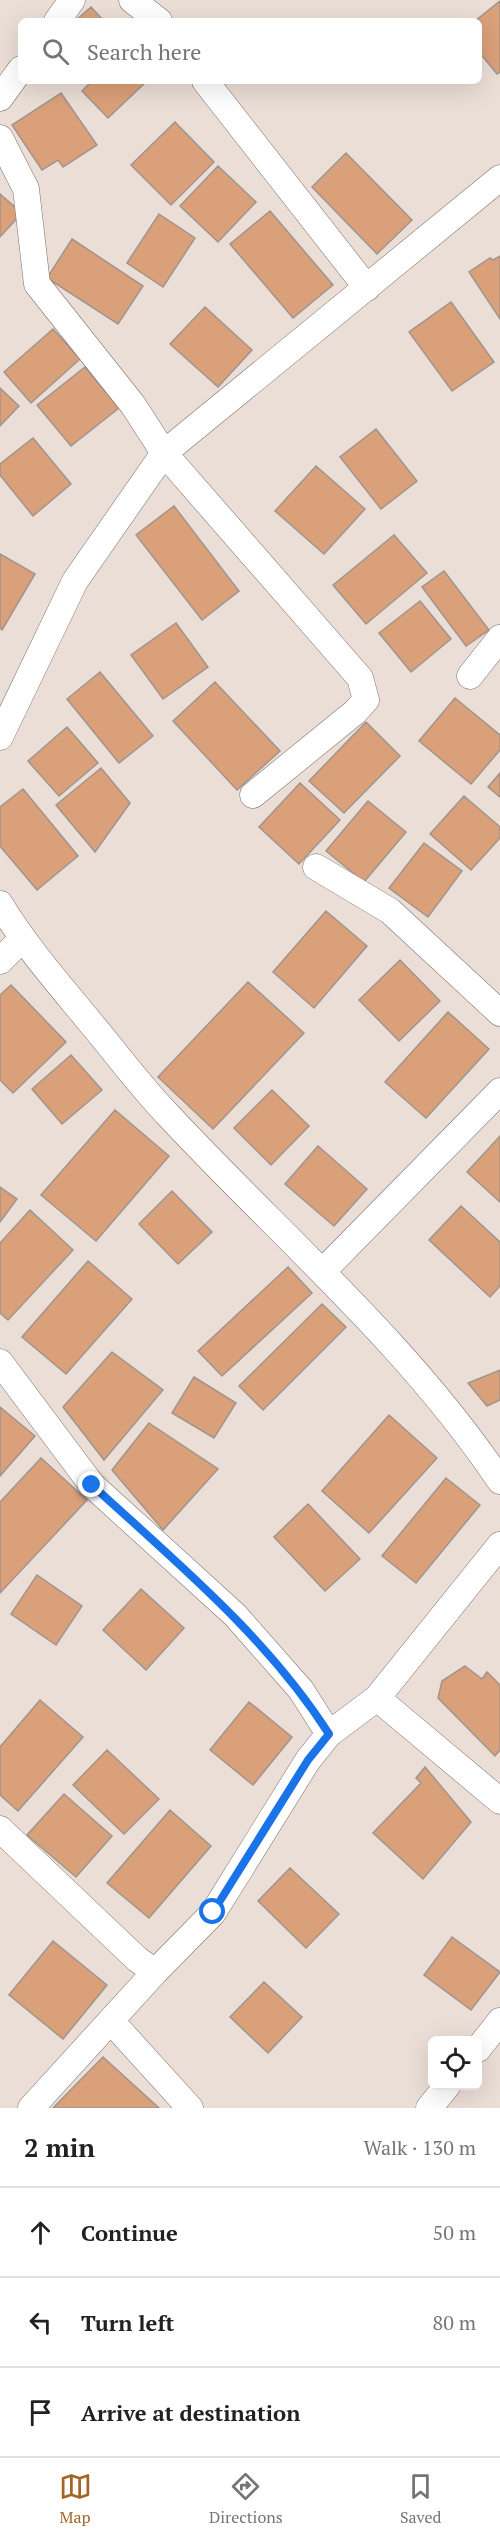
<!DOCTYPE html>
<meta charset="utf-8">
<style>
:root{--surface:#fff;--page:#f2f2f2;--text:#202124;--muted:#757577;--line:#e0e0e0;--accent:#a26727}
body{margin:0;font-family:"PT Serif",serif;background:var(--page);color:var(--text)}
.controls{position:absolute;right:18px;bottom:18px;display:grid;overflow:hidden;border-radius:9px;box-shadow:0 6px 24px #0002}
.controls button{width:54px;height:54px;display:grid;place-items:center;padding:0;border:0;border-bottom:2px solid var(--line);background:var(--surface);color:var(--text);font:30px sans-serif}
.stop{position:absolute;width:18px;height:18px;margin:-14px;border:4px solid #1a73e8;border-radius:50%;background:#fff}
.stop.end{background:#1a73e8;border-color:#fff;box-shadow:0 2px 6px #0008}
.list{margin:0;padding:0;list-style:none}
h2{display:flex;justify-content:space-between;align-items:center;height:78px;margin:0;padding:0 24px;font-size:26px}
h2 small{font-size:20px;font-weight:400;color:var(--muted)}
.list li{display:grid;grid-template-columns:39px 1fr auto;gap:18px;align-items:center;box-sizing:border-box;height:90px;padding:0 24px;border-top:2px solid var(--line)}
.list b{display:block;font-size:22px;white-space:nowrap}
.list em{font-size:20px;font-style:normal;color:var(--muted)}
.icon{flex:none;width:33px;height:33px;fill:none;stroke:currentColor;stroke-width:2;stroke-linecap:round;stroke-linejoin:round}
.map{position:relative;flex:none;width:500px;height:2108px;overflow:hidden}
.search{position:absolute;background:var(--surface);box-shadow:0 6px 24px #0002;left:18px;right:18px;top:18px;height:66px;display:flex;align-items:center;gap:15px;box-sizing:border-box;padding:0 21px;border-radius:9px;color:var(--muted);font-size:22px}
.sheet{height:348px;background:var(--surface)}
nav{display:flex;justify-content:space-around;align-items:center;box-sizing:border-box;height:84px;border-top:2px solid var(--line);background:var(--surface);font-size:16px;color:var(--muted)}
nav a{display:grid;justify-items:center;gap:3px}
nav .on{color:var(--accent)}
.map>svg:first-child{display:block}
</style>
<div class="map">
<svg width="500" height="2108" viewBox="0 0 500 2108">
<rect width="100%" height="100%" fill="#eaded6"/>
<path fill="#daa079" stroke="#a0948d" stroke-width="1.5" d="M 500,1 L 500,72 L 497,74 L 479,52 L 479,21 L 475,21 Z
M 91,7 L 104,21 L 75,21 Z
M 92,81 L 147,81 L 108,118 L 82,91 Z
M 61,93 L 97,145 L 63,167 L 58,160 L 42,170 L 12,125 Z
M 175,122 L 214,162 L 171,205 L 131,165 Z
M 346,153 L 412,220 L 377,254 L 312,187 Z
M 218,166 L 256,202 L 218,242 L 180,206 Z
M 0,194 L 22,213 L 0,237 Z
M 270,211 L 333,285 L 293,318 L 230,244 Z
M 159,214 L 195,238 L 163,287 L 127,263 Z
M 72,239 L 143,286 L 118,324 L 47,278 Z
M 500,256 L 500,319 L 469,272 L 490,258 L 493,260 Z
M 451,302 L 494,362 L 452,391 L 409,332 Z
M 205,307 L 252,350 L 218,387 L 170,344 Z
M 53,329 L 80,359 L 31,403 L 4,372 Z
M 85,367 L 119,408 L 71,446 L 37,405 Z
M 0,388 L 19,406 L 0,426 Z
M 376,429 L 417,481 L 381,509 L 340,457 Z
M 33,438 L 71,484 L 33,516 L 0,475 L 0,464 Z
M 316,466 L 365,509 L 324,554 L 275,511 Z
M 174,506 L 239,591 L 202,620 L 136,535 Z
M 394,535 L 427,573 L 366,624 L 333,585 Z
M 0,554 L 35,574 L 2,630 L 0,628 Z
M 444,571 L 489,630 L 466,646 L 422,587 Z
M 420,601 L 451,639 L 411,672 L 379,633 Z
M 176,623 L 208,667 L 163,699 L 131,655 Z
M 100,672 L 153,736 L 119,763 L 67,699 Z
M 215,682 L 280,751 L 237,790 L 173,721 Z
M 455,698 L 500,735 L 500,750 L 471,784 L 419,741 Z
M 366,722 L 400,756 L 344,813 L 309,781 Z
M 67,727 L 98,763 L 59,796 L 28,761 Z
M 101,768 L 130,803 L 95,852 L 56,805 Z
M 500,773 L 500,797 L 488,787 Z
M 300,783 L 340,820 L 299,864 L 259,827 Z
M 23,789 L 78,856 L 37,890 L 0,846 L 0,807 Z
M 464,796 L 500,827 L 500,838 L 471,870 L 430,834 Z
M 368,801 L 406,832 L 364,882 L 326,851 Z
M 424,843 L 462,871 L 428,917 L 389,888 Z
M 326,911 L 367,946 L 314,1008 L 273,972 Z
M 400,960 L 440,1001 L 399,1041 L 359,1000 Z
M 248,982 L 304,1033 L 213,1129 L 158,1077 Z
M 11,985 L 66,1042 L 13,1093 L 0,1080 L 0,995 Z
M 448,1012 L 489,1049 L 426,1118 L 385,1082 Z
M 71,1055 L 102,1090 L 62,1124 L 32,1089 Z
M 272,1090 L 309,1126 L 271,1165 L 234,1128 Z
M 115,1110 L 169,1156 L 96,1241 L 41,1195 Z
M 500,1136 L 500,1202 L 467,1172 Z
M 318,1146 L 367,1189 L 334,1226 L 285,1184 Z
M 0,1187 L 17,1199 L 0,1222 Z
M 172,1191 L 212,1232 L 178,1264 L 139,1224 Z
M 461,1206 L 500,1242 L 500,1286 L 490,1297 L 429,1240 Z
M 30,1210 L 73,1250 L 8,1320 L 0,1313 L 0,1243 Z
M 88,1261 L 132,1299 L 66,1374 L 22,1337 Z
M 288,1267 L 312,1293 L 222,1376 L 198,1351 Z
M 322,1304 L 346,1327 L 263,1410 L 239,1386 Z
M 112,1352 L 163,1390 L 104,1460 L 63,1407 Z
M 500,1370 L 500,1400 L 487,1406 L 468,1383 Z
M 194,1377 L 236,1403 L 214,1438 L 172,1413 Z
M 0,1407 L 35,1436 L 0,1476 Z
M 389,1415 L 437,1458 L 369,1533 L 322,1491 Z
M 149,1423 L 218,1469 L 163,1530 L 112,1470 Z
M 41,1458 L 87,1500 L 0,1593 L 0,1502 Z
M 446,1478 L 480,1505 L 416,1583 L 382,1556 Z
M 308,1504 L 360,1559 L 325,1591 L 274,1537 Z
M 37,1575 L 82,1606 L 56,1645 L 11,1614 Z
M 141,1589 L 184,1628 L 146,1670 L 103,1630 Z
M 465,1666 L 482,1679 L 487,1672 L 500,1685 L 500,1750 L 495,1756 L 438,1698 L 442,1681 Z
M 40,1700 L 83,1737 L 18,1811 L 0,1795 L 0,1747 Z
M 249,1702 L 292,1737 L 253,1785 L 210,1750 Z
M 107,1750 L 159,1799 L 124,1834 L 73,1785 Z
M 425,1767 L 471,1822 L 423,1879 L 373,1833 L 421,1783 L 416,1778 Z
M 64,1794 L 112,1836 L 76,1877 L 27,1835 Z
M 170,1810 L 211,1846 L 149,1918 L 107,1883 Z
M 290,1868 L 339,1914 L 306,1948 L 258,1901 Z
M 452,1937 L 500,1972 L 471,2010 L 424,1975 Z
M 53,1941 L 107,1985 L 63,2039 L 9,1995 Z
M 264,1982 L 302,2017 L 268,2053 L 230,2017 Z
M 103,2057 L 159,2108 L 53,2108 Z"/>
<g fill="none" stroke-linecap="round" stroke-linejoin="round">
<defs>
<path id="minor" d="M 132,0 L 159,21
M 57,21 L 72,0
M 205,81 L 367,288
M 0,98 L 21,69
M 0,138 L 26,189 L 37,284 L 133,405 L 164,453 L 360,678 L 366,700 L 355,712 L 253,795
M 470,676 L 500,638
M 0,737 L 75,581 L 164,453 L 500,178
M 316,867 L 390,911 L 500,1013
M 0,904 C 27,948 58,983 90,1022 C 116,1053 141,1087 169,1116 C 281,1236 408,1344 500,1481
M 0,961 L 21,940
M 323,1271 L 500,1091
M 0,1362 L 92,1485 L 235,1615 L 301,1690 L 329,1734
M 377,1698 L 500,1801
M 0,1829 L 137,1959 L 155,1972 L 31,2108
M 155,1972 L 213,1913 L 308,1760 L 329,1734 L 377,1698 L 500,1545
M 111,2021 L 190,2108
M 478,2049 L 500,2021
M 429,2108 L 447,2086"/>
</defs>
<use href="#minor" stroke="#7b716a" stroke-width="27"/>
<use href="#minor" stroke="#fff" stroke-width="26"/>
</g>
<g fill="none" stroke-linecap="round" stroke-linejoin="round">
<path stroke="#1a73e8" stroke-width="8" d="M 92,1485 C 177,1563 266,1636 329,1734 L 308,1760 L 213,1912"/>
</g>
</svg>
<div class="controls">
<button><svg class="icon" aria-label="locate" viewBox="0 0 24 24"><circle cx="12" cy="12" r="6"/><path d="M12 2v4M12 18v4M2 12h4M18 12h4"/></svg></button>
</div>
<div class="stop" style="left:213px;top:1912px"></div>
<div class="stop end" style="left:92px;top:1485px"></div>
<div class="search"><svg class="icon" aria-label="search" viewBox="0 0 24 24"><circle cx="10" cy="10" r="6"/><path d="M15 15l6 6"/></svg>Search here</div>
</div>
<section class="sheet">
<h2>2 min<small>Walk · 130 m</small></h2>
<ul class="list">
<li><svg class="icon" aria-label="ahead" viewBox="0 0 24 24"><path d="M12 20V5M6 11l6-6 6 6"/></svg><div><b>Continue</b></div><em>50 m</em></li>
<li><svg class="icon" aria-label="left" viewBox="0 0 24 24"><path d="M17 20v-9H6M10 6l-5 5 5 5"/></svg><div><b>Turn left</b></div><em>80 m</em></li>
<li><svg class="icon" aria-label="arrive" viewBox="0 0 24 24"><path d="M6 21V4h12l-3 4 3 4H6"/></svg><div><b>Arrive at destination</b></div></li>
</ul>
</section>
<nav>
<a class="on"><svg class="icon" aria-label="map" viewBox="0 0 24 24"><path d="M3 6l6-2 6 2 6-2v14l-6 2-6-2-6 2zM9 4v14M15 6v14"/></svg>Map</a>
<a><svg class="icon" aria-label="directions" viewBox="0 0 24 24"><path d="M12 3l9 9-9 9-9-9zM9 14v-3h6M13 9l2 2-2 2"/></svg>Directions</a>
<a><svg class="icon" aria-label="saved" viewBox="0 0 24 24"><path d="M7 4h10v16l-5-4-5 4z"/></svg>Saved</a>
</nav>
